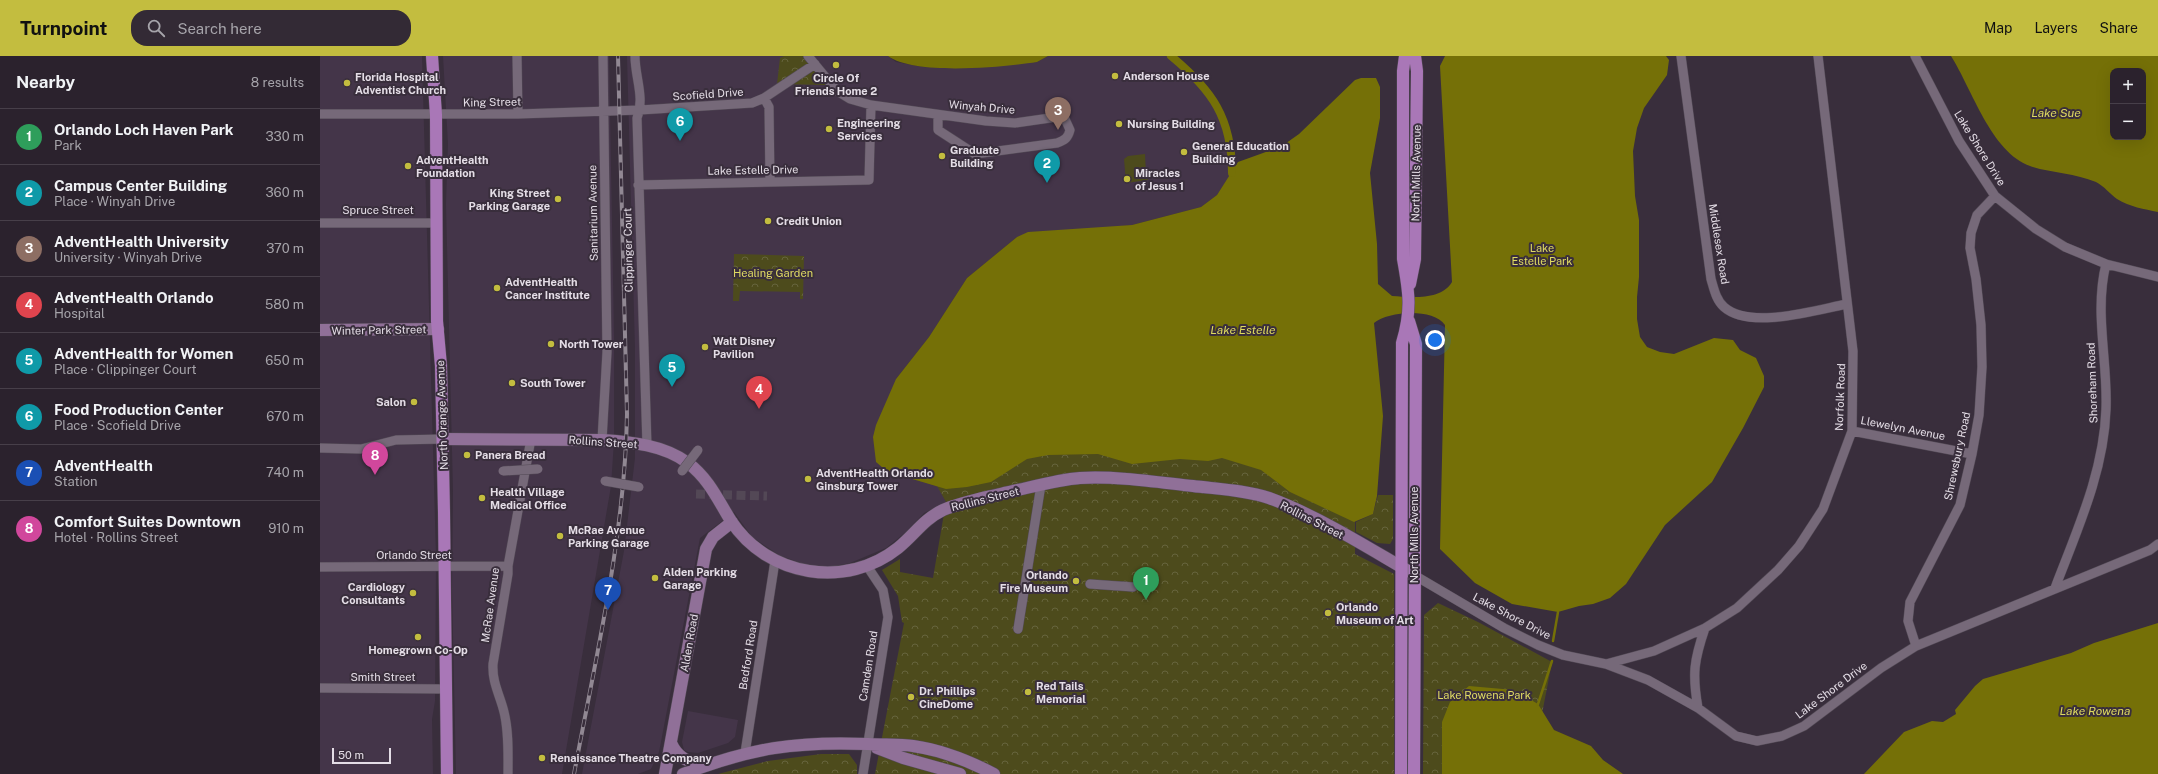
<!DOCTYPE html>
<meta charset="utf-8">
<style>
:root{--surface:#2b222d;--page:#332a35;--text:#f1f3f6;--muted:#a6a4aa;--line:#473f49;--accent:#c3bd3f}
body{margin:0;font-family:"Public Sans",sans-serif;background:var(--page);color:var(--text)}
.controls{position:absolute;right:12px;top:12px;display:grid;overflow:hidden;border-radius:8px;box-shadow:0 4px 16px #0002}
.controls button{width:36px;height:36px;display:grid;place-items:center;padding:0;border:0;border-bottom:1px solid var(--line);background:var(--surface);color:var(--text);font:20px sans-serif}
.scale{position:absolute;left:12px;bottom:10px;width:59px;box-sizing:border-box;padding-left:4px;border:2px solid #e4dde6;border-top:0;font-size:11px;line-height:14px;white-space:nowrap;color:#e4dde6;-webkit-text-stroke:3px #392e3c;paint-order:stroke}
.you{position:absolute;left:1115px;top:284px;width:14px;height:14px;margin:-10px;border:3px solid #fff;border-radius:50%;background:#1a73e8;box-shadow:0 0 0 6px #1a73e833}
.badge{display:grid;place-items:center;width:26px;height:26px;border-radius:50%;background:var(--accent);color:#fff;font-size:13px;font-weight:700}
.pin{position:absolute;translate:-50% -33px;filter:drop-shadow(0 1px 2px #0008)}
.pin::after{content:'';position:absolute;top:21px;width:14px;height:12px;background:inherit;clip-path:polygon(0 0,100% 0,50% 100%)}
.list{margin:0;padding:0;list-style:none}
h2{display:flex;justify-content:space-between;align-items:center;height:52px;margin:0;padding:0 16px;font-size:17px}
h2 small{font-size:13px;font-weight:400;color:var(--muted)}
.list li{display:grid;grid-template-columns:26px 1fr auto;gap:12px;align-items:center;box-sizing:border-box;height:56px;padding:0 16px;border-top:1px solid var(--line)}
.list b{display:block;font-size:15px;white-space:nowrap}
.list p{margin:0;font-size:13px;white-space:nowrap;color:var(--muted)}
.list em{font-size:13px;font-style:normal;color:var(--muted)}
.icon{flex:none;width:22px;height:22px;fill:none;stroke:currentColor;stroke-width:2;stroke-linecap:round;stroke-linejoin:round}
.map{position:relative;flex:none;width:1838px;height:718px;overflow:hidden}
header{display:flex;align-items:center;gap:24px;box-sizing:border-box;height:56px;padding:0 20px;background:var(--accent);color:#111}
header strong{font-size:19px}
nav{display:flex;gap:22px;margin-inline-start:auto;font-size:14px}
.search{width:280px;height:36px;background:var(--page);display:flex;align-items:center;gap:10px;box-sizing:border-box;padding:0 14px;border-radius:16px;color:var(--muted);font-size:15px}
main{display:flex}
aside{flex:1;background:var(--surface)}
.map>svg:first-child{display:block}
</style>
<header>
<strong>Turnpoint</strong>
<div class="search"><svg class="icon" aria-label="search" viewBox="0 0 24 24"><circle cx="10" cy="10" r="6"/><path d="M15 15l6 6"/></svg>Search here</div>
<nav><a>Map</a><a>Layers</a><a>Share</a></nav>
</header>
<main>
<aside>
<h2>Nearby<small>8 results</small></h2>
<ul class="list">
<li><span class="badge" style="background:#2e9e5b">1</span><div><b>Orlando Loch Haven Park</b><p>Park</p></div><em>330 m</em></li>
<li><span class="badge" style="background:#0f9aa8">2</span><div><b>Campus Center Building</b><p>Place · Winyah Drive</p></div><em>360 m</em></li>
<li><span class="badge" style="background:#8d6e63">3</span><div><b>AdventHealth University</b><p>University · Winyah Drive</p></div><em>370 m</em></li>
<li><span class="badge" style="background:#e0444e">4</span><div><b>AdventHealth Orlando</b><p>Hospital</p></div><em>580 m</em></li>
<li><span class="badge" style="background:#0f9aa8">5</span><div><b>AdventHealth for Women</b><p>Place · Clippinger Court</p></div><em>650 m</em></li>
<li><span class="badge" style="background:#0f9aa8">6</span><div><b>Food Production Center</b><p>Place · Scofield Drive</p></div><em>670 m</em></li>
<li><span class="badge" style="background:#1a4fb4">7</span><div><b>AdventHealth</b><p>Station</p></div><em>740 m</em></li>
<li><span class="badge" style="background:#d1479c">8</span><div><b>Comfort Suites Downtown</b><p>Hotel · Rollins Street</p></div><em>910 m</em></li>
</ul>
</aside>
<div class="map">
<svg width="1838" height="718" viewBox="0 0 1838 718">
<defs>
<pattern id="forest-crowns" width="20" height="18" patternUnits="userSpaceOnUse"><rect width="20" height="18" fill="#4d4b1c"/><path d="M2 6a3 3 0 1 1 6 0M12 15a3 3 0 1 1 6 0" fill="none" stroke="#66643d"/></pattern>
</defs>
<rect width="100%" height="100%" fill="#392e3c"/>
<path fill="#443549" d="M 0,0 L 102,0 L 116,501 L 115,645 L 112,663 L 113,718 L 0,718 Z
M 123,0 L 289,0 L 294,279 L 294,385 L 291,430 L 242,718 L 136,718 L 132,533 L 133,435 L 126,148 L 128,88 Z
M 307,0 L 568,0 L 576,6 L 603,11 L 644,12 L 717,6 L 728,0 L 851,0 L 874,19 L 897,48 L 912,94 L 912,117 L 897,139 L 881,151 L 812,169 L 697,181 L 647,222 L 609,281 L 576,323 L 618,430 L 626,446 L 604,457 L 586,476 L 566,492 L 530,507 L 511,511 L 483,508 L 459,499 L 432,481 L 414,456 L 380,482 L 339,696 L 331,713 L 318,718 L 262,718 L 304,495 L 315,402 L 315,293 Z
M 368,655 L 418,664 L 415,681 L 408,687 L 378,697 L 368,696 L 364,694 L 362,686 Z"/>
<path fill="url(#forest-crowns)" d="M 464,0 L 483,0 L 506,29 L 457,28 L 460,2 Z
M 414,198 L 484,200 L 483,243 L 480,243 L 480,236 L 420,235 L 419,245 L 413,245 Z
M 883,382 L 1035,441 L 1035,498 L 1074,518 L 1074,718 L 555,718 L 584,567 L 582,566 L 578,540 L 562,514 L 580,503 L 580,516 L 613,522 L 626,446 L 617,430 L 593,423 L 680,402 Z
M 1058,439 L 1073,439 L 1073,483 L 1070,488 L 1057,487 L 1036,476 L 1036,466 L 1053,458 Z
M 1118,547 L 1158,566 L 1232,606 L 1220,668 L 1220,718 L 1103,718 L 1104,559 Z
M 501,698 L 529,698 L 537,709 L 537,718 L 398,718 L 448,705 Z"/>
<path fill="#4d4b1c" d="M 825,98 L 826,118 L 828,124 L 806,127 L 804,103 L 808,100 Z"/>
<path fill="#757007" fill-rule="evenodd" d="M 568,0 L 728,0 L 717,6 C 683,11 596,20 568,0 Z
M 1125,0 L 1346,0 L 1349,4 L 1347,19 L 1324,52 L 1317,72 L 1313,95 L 1315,140 L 1319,164 L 1319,221 L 1317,241 L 1317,263 L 1320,281 L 1327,291 L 1340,296 L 1354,298 L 1394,282 L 1413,284 L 1420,294 L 1436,302 L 1444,320 L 1444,331 L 1423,372 L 1392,426 L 1345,469 L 1306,528 L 1290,542 L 1273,548 L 1259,550 L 1238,556 L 1192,548 L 1155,527 L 1120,493 L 1125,269 C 1113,252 1069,255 1054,267 L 1063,360 L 1057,440 L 1053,458 L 1034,466 L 970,436 L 941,414 L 902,402 L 888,405 L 860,403 L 812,408 L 778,398 L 728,399 L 707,403 L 671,426 L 647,431 L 626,433 L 579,419 L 563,412 L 556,406 L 553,381 L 556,369 L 576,323 L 609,281 L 647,222 L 697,181 L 708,176 L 812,169 L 881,151 L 897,139 L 918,106 L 962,90 L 979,78 L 1035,24 L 1041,22 L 1056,22 L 1060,31 L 1060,62 L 1050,117 L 1057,188 L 1058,228 L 1072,240 C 1090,241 1121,245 1132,226 L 1120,10 Z
M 1631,0 L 1838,0 L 1838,156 C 1824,153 1810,151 1797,143 C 1790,138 1784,130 1776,126 C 1755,117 1731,117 1710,110 C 1671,96 1652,33 1631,0 ZM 1793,15 L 1823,15 L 1823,81 L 1793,81 Z
M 1838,567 L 1838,718 L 1544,718 L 1584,676 L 1612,665 L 1623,666 L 1636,658 L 1635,654 L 1655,630 L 1663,623 L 1751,597 L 1774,587 Z
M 1149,630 L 1194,634 L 1218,648 L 1234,674 L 1271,690 L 1283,704 L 1303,718 L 1122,718 L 1122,666 L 1130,646 Z"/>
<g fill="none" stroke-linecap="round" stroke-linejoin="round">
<path stroke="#757007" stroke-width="2.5" d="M 1233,585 L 1238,556
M 1218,648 L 1232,605"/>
<path stroke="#757007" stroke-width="8" d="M 851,0 C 892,34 912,62 912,117"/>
<path stroke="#534856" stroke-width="9" stroke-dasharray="9 4.5" stroke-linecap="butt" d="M 376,438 L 447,440"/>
<defs>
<path id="street" d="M 197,0 L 198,58
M 315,0 C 315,22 325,41 317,62 L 327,390
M 488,0 L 517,35 L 530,43 L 551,49 L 666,65 L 695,67 L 737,61 L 745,63 L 750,74 C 748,82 745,84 737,87 L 655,98 L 618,74 L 618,59
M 1361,0 L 1391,223 C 1394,233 1396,244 1404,251 C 1430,274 1495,254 1527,248
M 1595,0 L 1639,85 L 1675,140 L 1716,173 L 1745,191 L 1786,208 L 1838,221
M 444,42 L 449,51 L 450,126
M 0,58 L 198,58 L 320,54 L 432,47 L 444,42 L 495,8
M 318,129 L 549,124 L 551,49
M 0,167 L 116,167
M 1532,375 L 1652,398
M 282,384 L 287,296 L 283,0
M 0,392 L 41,393 L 76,384 L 123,383
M 0,511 L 188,510
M 1094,519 L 1184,572 L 1218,589 L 1243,599 L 1286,608 L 1328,624 L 1378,652 L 1416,680 L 1437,685 L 1462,680 L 1484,670 L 1561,612 L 1596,590 L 1830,494 L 1838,488
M 770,528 L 813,531
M 1735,532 C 1757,474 1784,416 1786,353 C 1788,305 1774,256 1786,208
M 698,573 L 721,429
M 1596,590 L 1588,565 L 1590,546 L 1640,449 L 1652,398 L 1659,359 L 1662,311 L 1661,269 L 1656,223 L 1650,192 L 1651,177 L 1657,159 L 1675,140
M 1286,608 L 1334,595 L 1385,572 L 1417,552 L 1458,514 L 1479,490 L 1503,453 L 1532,375 L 1533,295 L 1498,0
M 0,632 L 125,633
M 1378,652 C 1372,618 1374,604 1385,572
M 425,697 L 455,505
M 188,718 C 188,698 189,676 184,656 C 180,639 172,627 173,608 L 188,518 L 188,510 L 211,383
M 543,718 L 568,561 L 563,534 L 547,510"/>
<path id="secondary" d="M 0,274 L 118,273
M 123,383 L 282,384 C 312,386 344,389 368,407 C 389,423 398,444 411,465 C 429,492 457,510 489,515 C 521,520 553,512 578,492 C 594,479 604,463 623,454 C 642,446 664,442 684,437 C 709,432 735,424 760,422 C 797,420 836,426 873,430 C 898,433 925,434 949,442 C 998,460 1045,490 1090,516
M 351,687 C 358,703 369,706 385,709
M 557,692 L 583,702 L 640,718
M 345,718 L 386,493 L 393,481 L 412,466
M 363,718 C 431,692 476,685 548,688 C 563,689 579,688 593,690 C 621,694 649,705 674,718"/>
<path id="primary" d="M 112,0 L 116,59 L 117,265 L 121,310 L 124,456 L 127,718
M 1090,228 L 1095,203 L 1097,15 L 1095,0
M 1089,265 L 1096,288 L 1094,718
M 1081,718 L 1082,287 C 1092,254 1089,236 1083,203 L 1083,15 L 1085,0"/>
</defs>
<use href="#street" stroke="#534a56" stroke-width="10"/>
<use href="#secondary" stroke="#534a56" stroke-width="13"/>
<use href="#primary" stroke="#534a56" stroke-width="13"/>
<use href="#street" stroke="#766979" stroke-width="9"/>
<use href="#secondary" stroke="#907098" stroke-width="12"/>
<use href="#primary" stroke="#a977b7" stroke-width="12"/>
<defs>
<path id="rail" d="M 254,718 C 276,600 305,479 307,358 L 298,0"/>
</defs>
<use href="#rail" stroke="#918893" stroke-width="4"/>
<use href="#rail" stroke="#392e3c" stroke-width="2.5" stroke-dasharray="8" stroke-linecap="butt"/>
<defs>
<path id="street-bridge" d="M 183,415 L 218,413
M 362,415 L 378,394
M 285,425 L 319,431"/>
</defs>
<use href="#street-bridge" stroke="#534a56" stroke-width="10" stroke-linecap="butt"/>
<use href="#street-bridge" stroke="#766979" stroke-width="9"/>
</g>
<g fill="#c3bd3f" stroke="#392e3c" stroke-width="1.5">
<circle cx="516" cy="9" r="4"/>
<circle cx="795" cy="20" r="4"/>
<circle cx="27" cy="27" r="4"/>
<circle cx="799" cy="68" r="4"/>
<circle cx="509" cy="73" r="4"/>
<circle cx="864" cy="96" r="4"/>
<circle cx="622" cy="100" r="4"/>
<circle cx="88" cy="110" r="4"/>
<circle cx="807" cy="123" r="4"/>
<circle cx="238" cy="143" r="4"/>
<circle cx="448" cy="165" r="4"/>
<circle cx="177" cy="232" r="4"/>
<circle cx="231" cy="288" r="4"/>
<circle cx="385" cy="291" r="4"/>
<circle cx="192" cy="327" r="4"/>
<circle cx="94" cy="346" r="4"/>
<circle cx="147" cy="399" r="4"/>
<circle cx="488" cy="423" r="4"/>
<circle cx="162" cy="442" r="4"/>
<circle cx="240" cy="480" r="4"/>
<circle cx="335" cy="522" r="4"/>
<circle cx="756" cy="525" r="4"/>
<circle cx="93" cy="537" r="4"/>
<circle cx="1008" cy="557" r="4"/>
<circle cx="98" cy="581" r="4"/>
<circle cx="708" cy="636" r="4"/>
<circle cx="591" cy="641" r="4"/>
<circle cx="222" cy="702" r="4"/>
</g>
<g text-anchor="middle" stroke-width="4" stroke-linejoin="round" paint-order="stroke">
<g font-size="11" font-weight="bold" fill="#e4dde6" stroke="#392e3c" text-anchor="start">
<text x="803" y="24">Anderson House</text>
<text x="35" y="25">Florida Hospital<tspan x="35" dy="13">Adventist Church</tspan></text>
<text x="516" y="26" text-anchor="middle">Circle Of<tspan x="516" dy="13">Friends Home 2</tspan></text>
<text x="517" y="71">Engineering<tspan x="517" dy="13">Services</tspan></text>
<text x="807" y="72">Nursing Building</text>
<text x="872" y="94">General Education<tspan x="872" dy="13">Building</tspan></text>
<text x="630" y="98">Graduate<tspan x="630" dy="13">Building</tspan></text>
<text x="96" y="108">AdventHealth<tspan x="96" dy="13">Foundation</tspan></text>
<text x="815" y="121">Miracles<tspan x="815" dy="13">of Jesus 1</tspan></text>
<text x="230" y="141" text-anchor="end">King Street<tspan x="230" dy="13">Parking Garage</tspan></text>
<text x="456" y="169">Credit Union</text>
<text x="185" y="230">AdventHealth<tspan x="185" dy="13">Cancer Institute</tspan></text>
<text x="393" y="289">Walt Disney<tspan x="393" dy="13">Pavilion</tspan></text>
<text x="239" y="292">North Tower</text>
<text x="200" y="331">South Tower</text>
<text x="86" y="350" text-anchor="end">Salon</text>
<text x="155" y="403">Panera Bread</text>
<text x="496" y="421">AdventHealth Orlando<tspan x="496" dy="13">Ginsburg Tower</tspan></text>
<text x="170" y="440">Health Village<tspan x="170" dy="13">Medical Office</tspan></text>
<text x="248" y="478">McRae Avenue<tspan x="248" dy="13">Parking Garage</tspan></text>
<text x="343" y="520">Alden Parking<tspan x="343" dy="13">Garage</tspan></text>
<text x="748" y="523" text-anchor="end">Orlando<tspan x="748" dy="13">Fire Museum</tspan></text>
<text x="85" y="535" text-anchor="end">Cardiology<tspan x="85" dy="13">Consultants</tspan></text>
<text x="1016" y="555">Orlando<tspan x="1016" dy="13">Museum of Art</tspan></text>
<text x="98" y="598" text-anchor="middle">Homegrown Co-Op</text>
<text x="716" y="634">Red Tails<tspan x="716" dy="13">Memorial</tspan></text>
<text x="599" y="639">Dr. Phillips<tspan x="599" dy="13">CineDome</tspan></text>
<text x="230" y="706">Renaissance Theatre Company</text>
</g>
<g font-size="11" fill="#e4dde6" stroke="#392e3c">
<text transform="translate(388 38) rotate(-4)" y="4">Scofield Drive</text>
<text transform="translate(172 46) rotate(-1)" y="4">King Street</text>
<text transform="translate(662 51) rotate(5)" y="4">Winyah Drive</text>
<text transform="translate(1660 92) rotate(58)" y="4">Lake Shore Drive</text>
<text transform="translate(433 114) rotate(-1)" y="4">Lake Estelle Drive</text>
<text transform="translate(1096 117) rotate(-89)" y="4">North Mills Avenue</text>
<text x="58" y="158">Spruce Street</text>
<text transform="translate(273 157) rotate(-91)" y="4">Sanitarium Avenue</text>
<text transform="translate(1399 188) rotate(81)" y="4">Middlesex Road</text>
<text transform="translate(308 194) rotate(-91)" y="4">Clippinger Court</text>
<text transform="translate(59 274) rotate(-1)" y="4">Winter Park Street</text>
<text transform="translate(1772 327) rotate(-92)" y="4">Shoreham Road</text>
<text transform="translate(1520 341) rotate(-88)" y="4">Norfolk Road</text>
<text transform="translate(122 359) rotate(-92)" y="4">North Orange Avenue</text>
<text transform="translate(1583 372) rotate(11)" y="4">Llewelyn Avenue</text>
<text transform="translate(283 386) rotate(4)" y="4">Rollins Street</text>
<text transform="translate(1637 400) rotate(-78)" y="4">Shrewsbury Road</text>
<text transform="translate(665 443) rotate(-14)" y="4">Rollins Street</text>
<text transform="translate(992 464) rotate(27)" y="4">Rollins Street</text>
<text transform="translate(1094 479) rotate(-90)" y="4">North Mills Avenue</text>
<text x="94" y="503">Orlando Street</text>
<text transform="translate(170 549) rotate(-82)" y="4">McRae Avenue</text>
<text transform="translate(1192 560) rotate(28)" y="4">Lake Shore Drive</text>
<text transform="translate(369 587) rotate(-80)" y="4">Alden Road</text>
<text transform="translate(428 599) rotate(-81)" y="4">Bedford Road</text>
<text transform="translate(548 610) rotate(-81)" y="4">Camden Road</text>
<text x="63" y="625">Smith Street</text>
<text transform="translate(1511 634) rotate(-37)" y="4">Lake Shore Drive</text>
</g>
<g font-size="11" fill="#e0db63" stroke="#392e3c">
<text x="1222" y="196">Lake<tspan x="1222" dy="13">Estelle Park</tspan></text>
<text x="453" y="221">Healing Garden</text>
<text x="1164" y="643">Lake Rowena Park</text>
</g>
<g font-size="12" font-style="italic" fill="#ded960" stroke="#392e3c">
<text x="1736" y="61">Lake Sue</text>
<text x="923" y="278">Lake Estelle</text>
<text x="1775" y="659">Lake Rowena</text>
</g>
</g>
</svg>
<div class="controls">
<button>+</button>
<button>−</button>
</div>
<div class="scale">50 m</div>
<div class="you"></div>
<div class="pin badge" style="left:826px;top:544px;background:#2e9e5b">1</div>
<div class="pin badge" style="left:727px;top:127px;background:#0f9aa8">2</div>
<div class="pin badge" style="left:738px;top:74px;background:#8d6e63">3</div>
<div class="pin badge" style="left:439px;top:353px;background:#e0444e">4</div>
<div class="pin badge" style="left:352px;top:331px;background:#0f9aa8">5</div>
<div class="pin badge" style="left:360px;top:85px;background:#0f9aa8">6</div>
<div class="pin badge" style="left:288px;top:554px;background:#1a4fb4">7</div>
<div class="pin badge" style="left:55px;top:419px;background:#d1479c">8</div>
</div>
</main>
